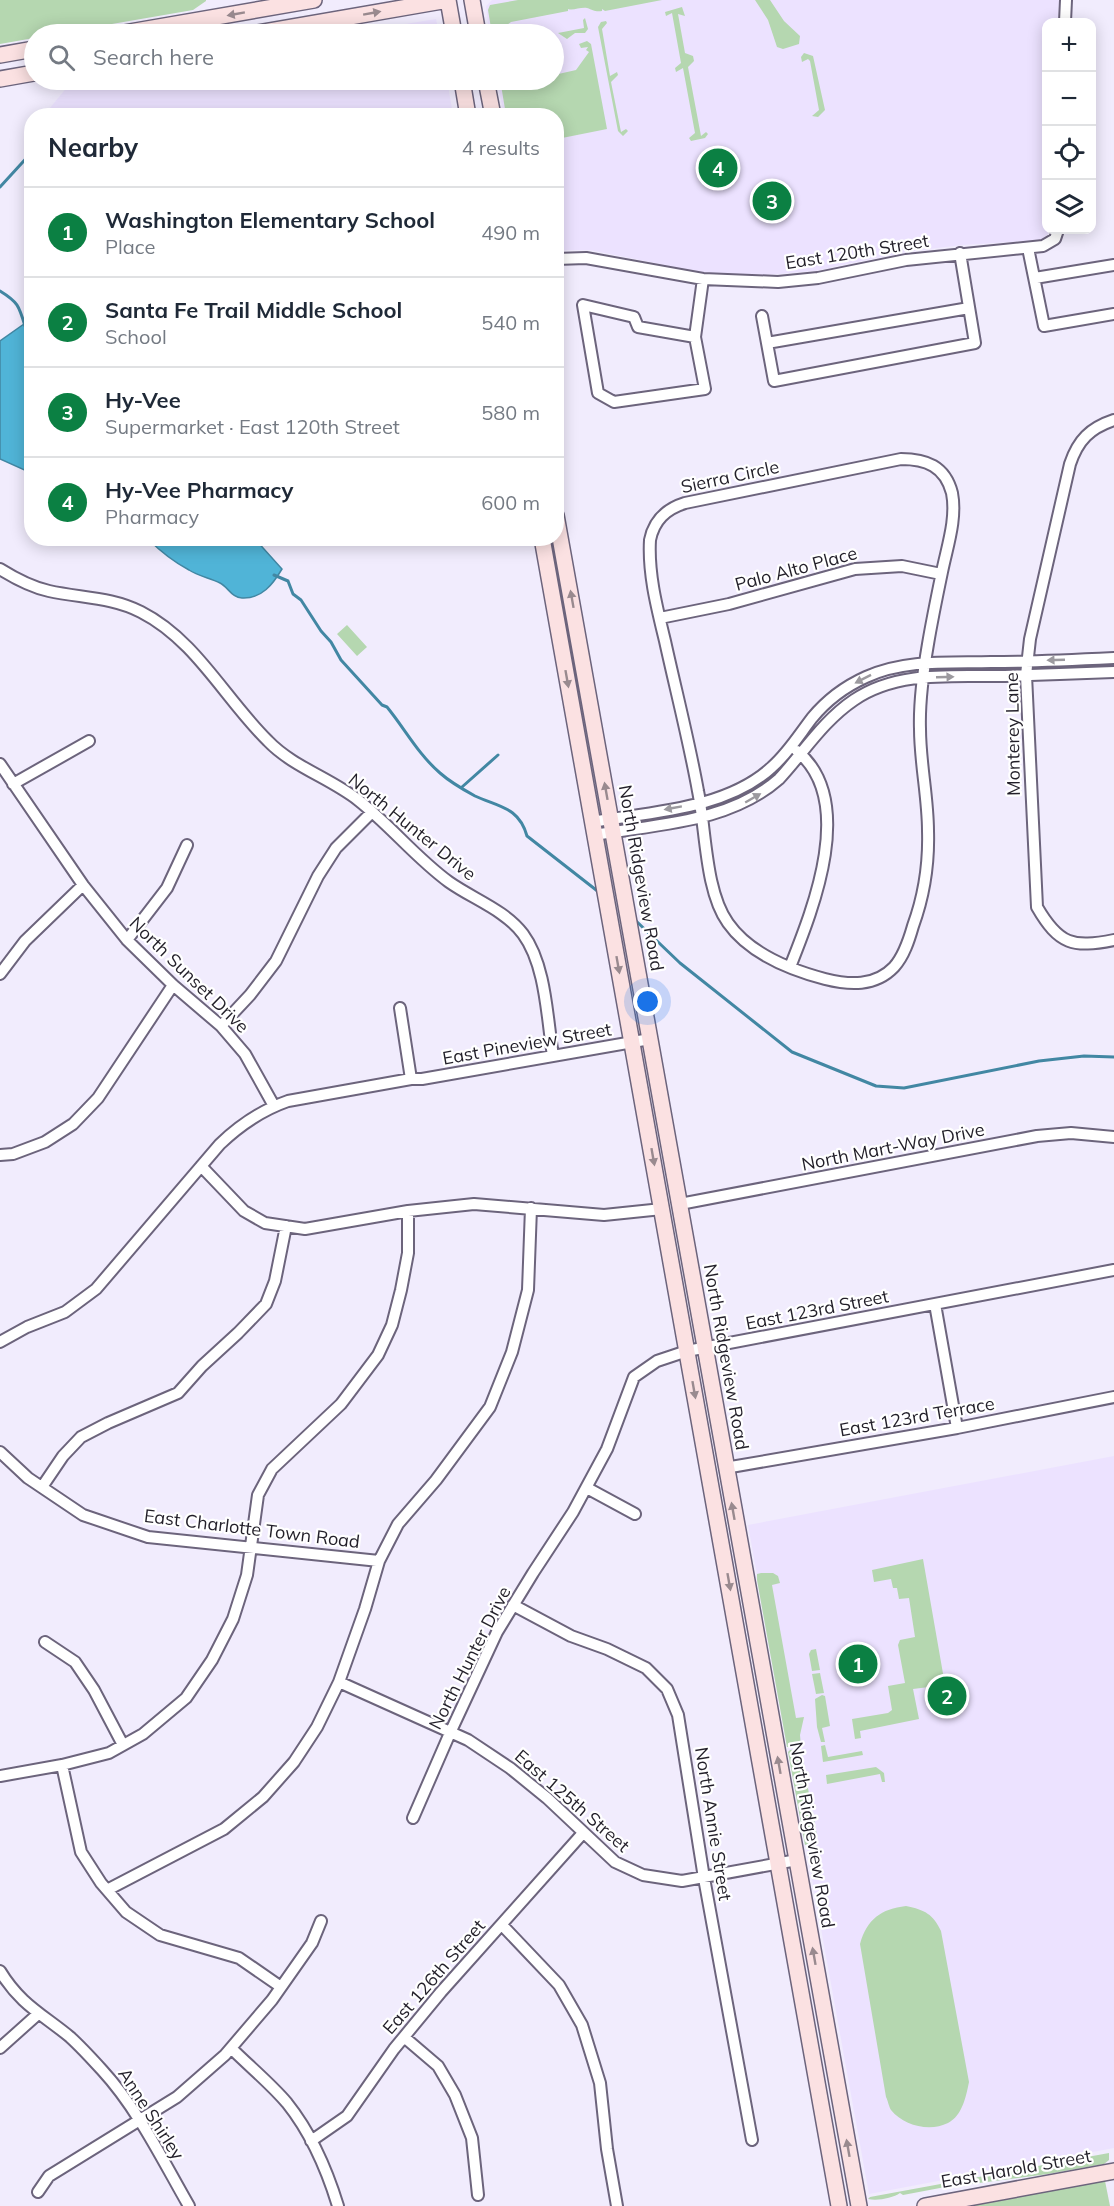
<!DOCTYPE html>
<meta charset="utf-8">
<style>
:root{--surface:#fff;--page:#f2f2f3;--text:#1f2937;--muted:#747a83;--line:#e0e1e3;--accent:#0b8043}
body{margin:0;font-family:Mulish,sans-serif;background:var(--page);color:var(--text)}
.controls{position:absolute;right:18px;top:18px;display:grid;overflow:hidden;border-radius:12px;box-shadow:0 3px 15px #0003}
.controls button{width:54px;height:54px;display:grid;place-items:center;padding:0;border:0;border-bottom:2px solid var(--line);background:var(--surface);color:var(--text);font:30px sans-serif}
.you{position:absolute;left:648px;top:1002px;width:21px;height:21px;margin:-15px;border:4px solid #fff;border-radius:50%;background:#1a73e8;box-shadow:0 0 0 9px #1a73e833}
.badge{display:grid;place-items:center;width:39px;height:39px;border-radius:50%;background:var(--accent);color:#fff;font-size:20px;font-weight:700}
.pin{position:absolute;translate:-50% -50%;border:3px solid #fff;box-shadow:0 2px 6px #0006}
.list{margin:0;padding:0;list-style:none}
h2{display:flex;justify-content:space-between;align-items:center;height:78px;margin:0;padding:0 24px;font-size:26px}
h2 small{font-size:20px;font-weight:400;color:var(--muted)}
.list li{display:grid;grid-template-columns:39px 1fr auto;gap:18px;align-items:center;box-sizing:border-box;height:90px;padding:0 24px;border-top:2px solid var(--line)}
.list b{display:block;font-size:22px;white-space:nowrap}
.list p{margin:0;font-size:20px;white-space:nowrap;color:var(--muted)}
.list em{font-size:20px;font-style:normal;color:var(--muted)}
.icon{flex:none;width:33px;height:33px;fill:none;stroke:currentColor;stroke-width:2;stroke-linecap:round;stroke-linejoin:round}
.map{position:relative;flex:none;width:1114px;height:2206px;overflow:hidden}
.search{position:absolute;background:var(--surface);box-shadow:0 3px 15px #0003;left:24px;top:24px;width:540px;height:66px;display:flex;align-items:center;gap:15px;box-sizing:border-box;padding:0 21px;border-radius:33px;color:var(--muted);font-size:22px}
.panel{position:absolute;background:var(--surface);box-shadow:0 3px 15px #0003;left:24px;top:108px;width:540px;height:438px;border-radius:24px}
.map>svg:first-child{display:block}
</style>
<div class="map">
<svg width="1114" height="2206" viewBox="0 0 1114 2206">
<rect width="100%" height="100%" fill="#f1ecfd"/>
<path fill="#ece2ff" d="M 492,0 L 1059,0 L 1058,22 L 1046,22 L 1046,230 L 1050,230 L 1050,232 L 1041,240 L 962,245 L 905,252 L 814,271 L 766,275 L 705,273 L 590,250 L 557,250 L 556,116 L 504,115 L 497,80 L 554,80 L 554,34 L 489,34 L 486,6 Z
M 436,19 L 439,34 L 344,34 Z
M 73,80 L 447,80 L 453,115 L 46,115 L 45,114 Z
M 1114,1456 L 1114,2148 L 869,2194 L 748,1525 Z"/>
<path fill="#b5d7b0" d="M 0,0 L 206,0 L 206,1 L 193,10 L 54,34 L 34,34 L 34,38 L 0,44 Z
M 518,0 L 662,0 L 605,11 L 602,9 L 602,11 C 595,12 593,10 587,8 C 580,7 573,11 568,9 L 568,11 L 511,22 L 504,27 L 504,34 L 492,34 L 488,10 L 490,5 Z
M 755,0 L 770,0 L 784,21 L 800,36 L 799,44 L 783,49 L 777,47 L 768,20 Z
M 682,7 L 685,16 L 678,14 L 685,53 L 693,56 L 694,61 L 688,67 L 701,136 L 706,132 L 708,134 L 705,138 L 691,141 L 689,138 L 695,133 L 683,68 L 676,72 L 675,68 L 681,63 L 672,13 L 666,16 L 665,12 Z
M 585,18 L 588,29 L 585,33 L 575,33 L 567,39 L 558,33 L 584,28 L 583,20 Z
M 606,21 L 607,23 L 602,29 L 610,76 L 617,72 L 618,75 L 611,82 L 621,132 L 626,129 L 628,131 L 623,136 L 618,131 L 598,27 L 601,22 Z
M 587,41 L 591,44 L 607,129 L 557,139 L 556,116 L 506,115 L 501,85 L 514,82 L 516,80 L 554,80 L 554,75 L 576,70 L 589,52 L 586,50 L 588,47 L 581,48 L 579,44 Z
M 804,53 L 813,56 L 825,110 L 818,117 L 812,116 L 819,110 L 810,61 L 808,59 L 802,62 L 801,57 Z
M 347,625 L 367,647 L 357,656 L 337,634 Z
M 923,1559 L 945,1685 L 913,1689 L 919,1719 L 860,1731 L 861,1738 L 855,1739 L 852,1719 L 888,1713 L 892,1710 L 888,1686 L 905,1683 L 898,1645 L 900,1640 L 915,1637 L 909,1598 L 899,1599 L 897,1588 L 893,1588 L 891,1579 L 874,1582 L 872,1570 Z
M 761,1573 L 773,1573 L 778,1576 L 780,1583 L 772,1585 L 796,1718 L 804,1717 L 800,1735 L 801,1746 L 787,1747 L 757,1580 L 757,1574 Z
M 816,1649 L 820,1670 L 812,1671 L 809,1654 L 811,1650 Z
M 820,1673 L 824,1693 L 816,1694 L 812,1674 Z
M 822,1695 L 825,1696 L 830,1726 L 822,1728 L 825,1742 L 821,1742 L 817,1727 L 815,1699 Z
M 825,1745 L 828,1757 L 862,1751 L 863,1755 L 823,1762 L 821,1746 Z
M 801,1749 L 811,1805 L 810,1810 L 813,1812 L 817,1836 L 815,1842 L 805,1845 L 788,1752 L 790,1750 Z
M 876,1767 L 884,1773 L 885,1782 L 882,1782 L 880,1774 L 827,1784 L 826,1775 Z
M 906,1906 C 925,1910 933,1914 941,1931 L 969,2082 C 966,2097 962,2116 948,2123 C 930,2132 904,2126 891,2110 C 889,2107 888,2101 886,2097 L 860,1944 C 867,1919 881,1909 906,1906 Z
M 1109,2153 L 1109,2160 L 1104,2164 L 1048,2174 L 940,2188 L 903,2195 L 900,2193 C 893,2198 878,2201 868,2199 L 870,2197 Z
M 1105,2181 L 1110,2206 L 967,2206 Z"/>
<path fill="#50b4d7" stroke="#4287a3" stroke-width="1.5" d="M 24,324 L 32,326 L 31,476 L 27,471 L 0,459 L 0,341 Z
M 148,539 L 255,539 L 282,569 C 273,584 262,599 242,598 C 232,598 228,587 220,583 C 210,578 198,576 189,570 C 174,562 160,551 148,539 Z"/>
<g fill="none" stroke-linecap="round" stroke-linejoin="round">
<path stroke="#4287a3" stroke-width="3" d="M 0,187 L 32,152
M 0,291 C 18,302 19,306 25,326
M 274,575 L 288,581 L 293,594 L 301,600 L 321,631 L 331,642 L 341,660 L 382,705 L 387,707 C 405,729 418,754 440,773 C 449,781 464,790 475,796 C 499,807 519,807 527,836 L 600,893
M 462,787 L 498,755
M 634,919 L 680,963 L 792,1052 L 876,1086 L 904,1088 L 1039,1061 L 1084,1056 L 1114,1057"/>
<defs>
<path id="street" d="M 1065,22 L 1066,0
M 1028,248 L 1044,326 L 1114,314
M 556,259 L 586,258 L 703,279 L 778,282 L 818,278 L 906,260 L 1043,246 L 1055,239 L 1058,230
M 1035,278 L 1114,265
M 762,316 L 774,381 L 975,343 L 960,253
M 695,337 L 638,327 L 634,317 L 583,305 L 598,393 L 614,402 L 705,389 L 695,337 L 703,279
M 767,343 L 969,308
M 1114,420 C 1090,428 1078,440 1070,464 L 1030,639 L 1026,675 L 1037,907 C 1059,945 1073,948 1114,940
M 901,459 C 926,459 945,466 952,493 C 957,519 947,547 942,572 C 937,596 932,620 928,644 C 923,673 919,700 920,729 C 920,763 928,797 928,831 C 929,864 924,896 913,926 C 909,940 904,956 894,967 C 875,987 849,985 825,979 C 791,970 749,953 728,923 C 705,891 706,830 698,791 C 689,741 676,691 665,641 C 657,608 648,574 650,540 C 654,520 666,509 685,503 Z
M 0,569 C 16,579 31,587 49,591 C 81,598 112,597 141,612 C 196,640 225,699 268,741 C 293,767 330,778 358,800 C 391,826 416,858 449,882 C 473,899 505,910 523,934 C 546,965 547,1018 553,1056
M 660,618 L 729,604 L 855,569 L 902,566 L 941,574
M 0,764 L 83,885 L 127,940 L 173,985 L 221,1026 L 245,1054 L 274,1106
M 13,784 L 89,741
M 592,822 C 651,812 727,809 772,767 C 788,753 799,735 812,718 C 826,701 846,686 866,677 C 905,659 950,663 991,662 C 1032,662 1073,660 1114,658
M 595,835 C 657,824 729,823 779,779 C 804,752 823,721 854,700 C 898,670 954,677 1005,676 C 1041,675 1078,673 1114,672
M 127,940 L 167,888 L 187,845
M 790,967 C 813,909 857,800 797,751
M 0,974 L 25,941 L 83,885
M 400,1008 L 411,1079
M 221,1026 L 250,995 L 276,961 L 318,876 L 336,848 L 372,812
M 0,1155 L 13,1154 L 45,1142 L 73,1124 L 98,1098 L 173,985
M 201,1166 L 244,1211 L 265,1223 L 305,1229 L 408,1211 L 474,1204 L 604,1215 L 662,1209
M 680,1204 L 1037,1136 L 1071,1133 L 1114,1137
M 935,1304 L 957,1428
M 0,1342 L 27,1327 L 65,1312 L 96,1289 L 220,1144 C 240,1125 262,1110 288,1101 L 411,1079 L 422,1079 L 650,1039
M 0,1452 L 28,1478 L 83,1515 L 148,1537 L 379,1561
M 725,1468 L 957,1428 L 1114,1397
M 42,1487 L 63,1456 L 81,1437 L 108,1423 L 178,1393 L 202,1366 L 238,1333 L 266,1304 L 275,1281 L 286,1226
M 587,1488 L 635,1514
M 513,1605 L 571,1636 L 607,1649 L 646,1668 L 667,1689 L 678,1715 L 704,1878 L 752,2140
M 45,1642 L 75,1662 L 94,1690 L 123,1745
M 339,1682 L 468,1740 L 510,1768 L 547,1798 L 615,1862 L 643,1875 L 682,1881 L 797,1860
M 62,1765 L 81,1852 L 101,1883 L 126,1912 L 160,1935 L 239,1958 L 281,1987
M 0,1776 L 62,1765 L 109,1753 L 143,1734 L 186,1698 L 212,1660 L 233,1619 L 247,1575 L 258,1495 L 272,1469 L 341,1404 L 378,1355 L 392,1325 L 401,1290 L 408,1253 L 408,1211
M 413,1818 L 450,1733 L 497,1632 L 533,1573 L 573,1512 L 607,1449 L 634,1377 L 657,1361 L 687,1351 L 1114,1270
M 107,1890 L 224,1829 L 263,1797 L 294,1762 L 317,1727 L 339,1682 L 365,1609 L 379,1561 L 398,1524 L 436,1480 L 490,1407 L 512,1352 L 528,1290 L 531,1208
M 502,1925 L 559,1985 L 582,2025 L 600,2083 L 607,2149 L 617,2206
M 0,1971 C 20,2004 42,2014 70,2037 C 81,2047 92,2059 102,2070 C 138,2109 163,2161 189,2206
M 404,2037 L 438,2066 L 455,2095 L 472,2138 L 478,2195
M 0,2048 L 38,2014
M 231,2048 C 249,2066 271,2084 287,2103 C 311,2133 327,2170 338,2206
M 311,2141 L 347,2116 L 394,2049 L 441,1992 L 583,1833
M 38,2192 L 49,2176 L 177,2097 L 225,2055 L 272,2000 L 312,1943 L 321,1921"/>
<path id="secondary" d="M 448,0 L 454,34
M 472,0 L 478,34
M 118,34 L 314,0
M 252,34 L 448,0
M 0,55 L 34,49
M 0,79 L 34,73
M 462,80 L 468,116
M 486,80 L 493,116
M 556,515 L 859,2206
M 542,538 L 839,2206
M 925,2206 L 1114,2171"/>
</defs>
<use href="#street" stroke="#6c647c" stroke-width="14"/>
<use href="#secondary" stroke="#6c647c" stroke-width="18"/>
<use href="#street" stroke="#fff" stroke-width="10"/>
<use href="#secondary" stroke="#fbe1e2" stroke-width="15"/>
</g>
<defs><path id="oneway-solid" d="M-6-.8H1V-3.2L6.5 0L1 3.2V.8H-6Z" transform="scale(1.5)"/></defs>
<g fill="#998a8f">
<use href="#oneway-solid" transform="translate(372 13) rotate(-10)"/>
<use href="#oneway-solid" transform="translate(236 14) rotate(170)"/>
<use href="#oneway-solid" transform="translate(572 599) rotate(-100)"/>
<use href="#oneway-solid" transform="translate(567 679) rotate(80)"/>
<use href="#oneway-solid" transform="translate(606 791) rotate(-100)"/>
<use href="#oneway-solid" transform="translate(618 965) rotate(80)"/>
<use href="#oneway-solid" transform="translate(653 1157) rotate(80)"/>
<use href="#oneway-solid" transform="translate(694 1390) rotate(80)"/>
<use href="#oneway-solid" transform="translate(733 1511) rotate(-100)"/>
<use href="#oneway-solid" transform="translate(729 1582) rotate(80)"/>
<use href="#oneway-solid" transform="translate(779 1765) rotate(-100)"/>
<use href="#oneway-solid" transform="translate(814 1956) rotate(-100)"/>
<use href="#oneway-solid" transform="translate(848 2148) rotate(-100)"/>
</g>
<g fill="#9c9a9f">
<use href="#oneway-solid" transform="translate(1056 660) rotate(178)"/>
<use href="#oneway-solid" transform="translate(945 677) rotate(-2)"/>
<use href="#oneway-solid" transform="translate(863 679) rotate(153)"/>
<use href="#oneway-solid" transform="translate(753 798) rotate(-30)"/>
<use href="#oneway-solid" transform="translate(673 808) rotate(170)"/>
</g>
<g text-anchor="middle" stroke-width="4.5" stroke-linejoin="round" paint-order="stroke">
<g font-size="18" fill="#221f29" stroke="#fff">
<text transform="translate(857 252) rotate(-9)" y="6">East 120th Street</text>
<text transform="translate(730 477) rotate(-12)" y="6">Sierra Circle</text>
<text transform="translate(796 569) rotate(-15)" y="6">Palo Alto Place</text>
<text transform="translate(1013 734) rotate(-91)" y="6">Monterey Lane</text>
<text transform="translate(412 827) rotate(39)" y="6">North Hunter Drive</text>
<text transform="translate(641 878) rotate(80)" y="6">North Ridgeview Road</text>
<text transform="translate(189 975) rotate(44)" y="6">North Sunset Drive</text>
<text transform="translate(527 1044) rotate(-10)" y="6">East Pineview Street</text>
<text transform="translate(893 1147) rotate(-11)" y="6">North Mart-Way Drive</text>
<text transform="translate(817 1310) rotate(-11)" y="6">East 123rd Street</text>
<text transform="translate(726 1357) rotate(80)" y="6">North Ridgeview Road</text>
<text transform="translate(917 1417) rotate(-10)" y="6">East 123rd Terrace</text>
<text transform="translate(252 1529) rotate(7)" y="6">East Charlotte Town Road</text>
<text transform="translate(470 1658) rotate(-63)" y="6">North Hunter Drive</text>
<text transform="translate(572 1801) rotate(41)" y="6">East 125th Street</text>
<text transform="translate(713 1824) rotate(81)" y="6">North Annie Street</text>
<text transform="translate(812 1835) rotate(80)" y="6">North Ridgeview Road</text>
<text transform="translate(434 1977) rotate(-49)" y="6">East 126th Street</text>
<text transform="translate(151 2114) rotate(57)" y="6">Anne Shirley</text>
<text transform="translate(1016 2169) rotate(-10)" y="6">East Harold Street</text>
</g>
</g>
</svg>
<div class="controls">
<button>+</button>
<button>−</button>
<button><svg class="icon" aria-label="locate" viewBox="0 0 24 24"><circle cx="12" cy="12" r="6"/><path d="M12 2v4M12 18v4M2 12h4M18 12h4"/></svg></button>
<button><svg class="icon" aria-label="layers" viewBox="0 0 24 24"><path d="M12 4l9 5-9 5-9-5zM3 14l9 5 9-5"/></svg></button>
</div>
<div class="you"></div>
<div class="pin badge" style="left:858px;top:1664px">1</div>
<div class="pin badge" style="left:947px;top:1696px">2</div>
<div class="pin badge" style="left:772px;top:201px">3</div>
<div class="pin badge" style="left:718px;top:168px">4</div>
<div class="search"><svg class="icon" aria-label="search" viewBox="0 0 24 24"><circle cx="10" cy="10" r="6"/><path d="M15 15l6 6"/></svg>Search here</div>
<section class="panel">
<h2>Nearby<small>4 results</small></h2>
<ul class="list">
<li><span class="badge">1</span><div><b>Washington Elementary School</b><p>Place</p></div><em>490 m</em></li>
<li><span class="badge">2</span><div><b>Santa Fe Trail Middle School</b><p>School</p></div><em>540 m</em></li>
<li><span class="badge">3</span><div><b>Hy-Vee</b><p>Supermarket · East 120th Street</p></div><em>580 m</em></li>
<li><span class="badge">4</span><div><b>Hy-Vee Pharmacy</b><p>Pharmacy</p></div><em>600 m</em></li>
</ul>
</section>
</div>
